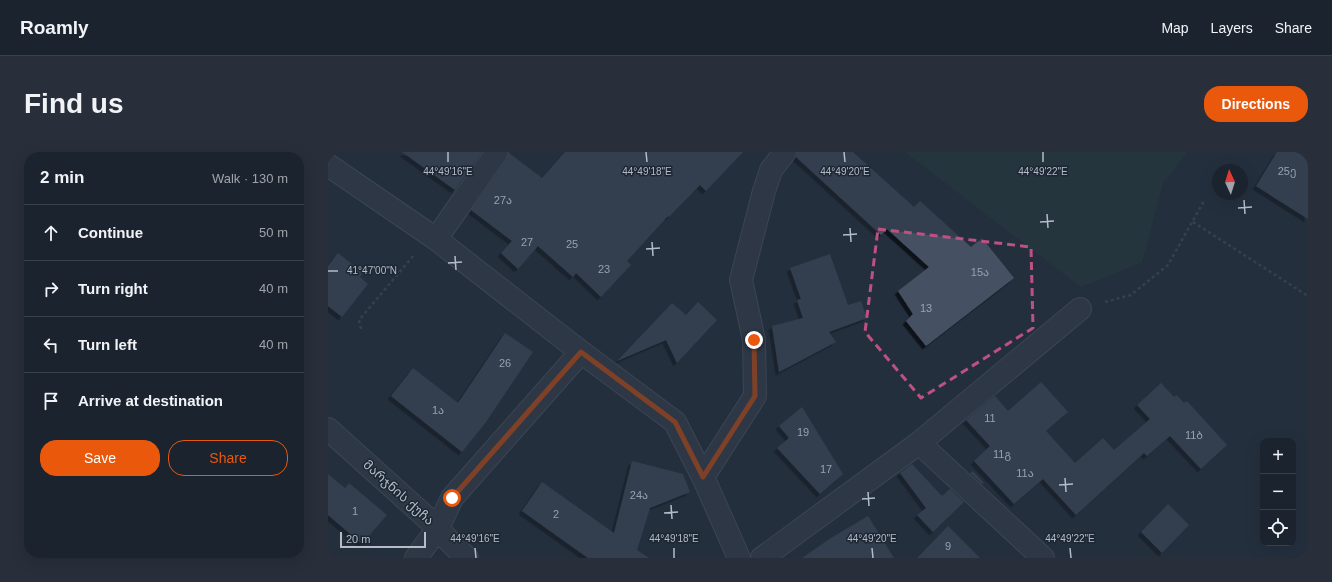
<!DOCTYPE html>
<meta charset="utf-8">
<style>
:root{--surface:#1b232e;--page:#282f3a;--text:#f1f3f6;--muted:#a0a4aa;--line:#39404a;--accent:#ea580c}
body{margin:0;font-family:Arial,"Noto Sans Georgian",sans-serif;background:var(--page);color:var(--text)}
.controls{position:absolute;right:12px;bottom:12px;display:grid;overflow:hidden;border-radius:8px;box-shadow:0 4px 16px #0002}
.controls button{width:36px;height:36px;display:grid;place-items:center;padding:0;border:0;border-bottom:1px solid var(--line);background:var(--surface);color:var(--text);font:20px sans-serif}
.compass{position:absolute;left:884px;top:12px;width:36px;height:36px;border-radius:50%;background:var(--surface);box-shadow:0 4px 16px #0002;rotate:356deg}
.scale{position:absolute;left:12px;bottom:10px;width:86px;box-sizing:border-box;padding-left:4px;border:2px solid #b4bcc9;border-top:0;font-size:11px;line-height:14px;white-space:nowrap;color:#b4bcc9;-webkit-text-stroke:3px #1d2633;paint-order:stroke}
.stop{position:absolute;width:12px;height:12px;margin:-9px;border:3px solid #ea580c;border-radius:50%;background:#fff}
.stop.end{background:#ea580c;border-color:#fff;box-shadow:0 1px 4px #0008}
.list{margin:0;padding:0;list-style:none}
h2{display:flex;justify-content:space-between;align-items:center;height:52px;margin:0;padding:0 16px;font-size:17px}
h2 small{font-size:13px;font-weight:400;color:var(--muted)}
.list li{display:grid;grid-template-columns:26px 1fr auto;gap:12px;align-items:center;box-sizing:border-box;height:56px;padding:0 16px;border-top:1px solid var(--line)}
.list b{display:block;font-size:15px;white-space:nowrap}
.list em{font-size:13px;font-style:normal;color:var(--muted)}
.actions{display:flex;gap:8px;padding:12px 16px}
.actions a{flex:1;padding:9px 0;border:1px solid var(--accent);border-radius:16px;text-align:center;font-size:14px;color:var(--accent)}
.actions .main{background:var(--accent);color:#fff}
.icon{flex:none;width:22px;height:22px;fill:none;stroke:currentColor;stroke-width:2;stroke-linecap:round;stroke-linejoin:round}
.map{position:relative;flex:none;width:980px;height:406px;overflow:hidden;border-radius:16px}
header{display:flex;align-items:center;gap:24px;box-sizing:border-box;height:56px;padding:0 20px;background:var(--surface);border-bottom:1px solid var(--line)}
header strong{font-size:19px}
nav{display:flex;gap:22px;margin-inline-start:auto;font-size:14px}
.intro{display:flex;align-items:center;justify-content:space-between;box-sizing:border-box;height:96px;padding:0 24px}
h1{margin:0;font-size:28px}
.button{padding:10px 18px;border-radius:16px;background:var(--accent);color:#fff;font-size:14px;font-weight:700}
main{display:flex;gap:24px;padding:0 24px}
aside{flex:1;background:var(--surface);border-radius:16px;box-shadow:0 4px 16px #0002}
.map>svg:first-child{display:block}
</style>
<header>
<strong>Roamly</strong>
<nav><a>Map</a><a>Layers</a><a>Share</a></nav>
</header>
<div class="intro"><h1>Find us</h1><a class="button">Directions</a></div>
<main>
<aside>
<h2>2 min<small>Walk · 130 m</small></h2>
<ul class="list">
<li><svg class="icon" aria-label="ahead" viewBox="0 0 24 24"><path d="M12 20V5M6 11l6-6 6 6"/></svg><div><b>Continue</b></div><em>50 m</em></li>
<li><svg class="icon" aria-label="right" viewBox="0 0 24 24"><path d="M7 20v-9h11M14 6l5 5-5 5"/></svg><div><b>Turn right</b></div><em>40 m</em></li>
<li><svg class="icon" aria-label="left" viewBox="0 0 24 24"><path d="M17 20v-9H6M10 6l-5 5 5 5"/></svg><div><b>Turn left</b></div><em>40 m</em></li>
<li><svg class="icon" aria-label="arrive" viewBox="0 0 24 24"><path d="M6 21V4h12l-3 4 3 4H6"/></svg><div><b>Arrive at destination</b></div></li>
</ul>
<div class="actions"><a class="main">Save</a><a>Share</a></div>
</aside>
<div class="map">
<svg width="980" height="406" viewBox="0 0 980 406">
<defs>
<filter id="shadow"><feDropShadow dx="-3.5" dy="3.5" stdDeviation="0" flood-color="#0009"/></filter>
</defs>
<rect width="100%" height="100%" fill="#242f3e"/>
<path fill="#263c3f" d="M 577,0 L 859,0 L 835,31 L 814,110 L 753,135 Z"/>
<path fill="#455162" filter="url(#shadow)" d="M 74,0 L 154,0 L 127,38 Z
M 237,0 L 415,0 L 378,39 L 372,33 L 341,65 L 340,64 L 299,109 L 303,113 L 273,145 L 248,121 L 245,125 L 210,94 L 190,117 L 173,101 L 184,89 L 143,58 L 179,7 L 181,1 L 214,26 Z
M 469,0 L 525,0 L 586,55 L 592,49 L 643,95 L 654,86 L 686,126 L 598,194 L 578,169 L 585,162 L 570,139 L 601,115 L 559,77 L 553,83 L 468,5 Z
M 949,0 L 980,0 L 980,67 L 928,34 Z
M 10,101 L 35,121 L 32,125 L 40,132 L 14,165 L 0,154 L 0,114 Z
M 502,102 L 520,153 L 533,149 L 539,166 L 501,180 L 508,190 L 451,220 L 444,174 L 475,166 L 469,148 L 473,147 L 462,116 Z
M 370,150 L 389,168 L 349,211 L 338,188 L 289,209 L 344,151 L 358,163 Z
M 177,181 L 205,200 L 158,270 L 134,300 L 63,244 L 85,216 L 130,251 Z
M 713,230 L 740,260 L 718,279 L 747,311 L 775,286 L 786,298 L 822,267 L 809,253 L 833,231 L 846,245 L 849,243 L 856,251 L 859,249 L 899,293 L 873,317 L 842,284 L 819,304 L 816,301 L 748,363 L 715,327 L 686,352 L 646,309 L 662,294 L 638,268 L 667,244 L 680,259 Z
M 474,255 L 515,322 L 492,342 L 449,296 L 461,286 L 451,274 Z
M 304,309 L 355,322 L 362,340 L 322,356 L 309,398 L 321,406 L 260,406 L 194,359 L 214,330 L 286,381 Z
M 584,312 L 614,344 L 622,337 L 636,350 L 605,380 L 589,363 L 598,356 L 572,321 Z
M 645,319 L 656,331 L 654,332 L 642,321 Z
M 0,322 L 17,336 L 21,331 L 59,363 L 34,392 L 0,363 Z
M 840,352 L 861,373 L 834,401 L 813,380 Z
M 540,364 L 566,406 L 474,406 L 503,386 Z
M 620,374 L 652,406 L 589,406 Z"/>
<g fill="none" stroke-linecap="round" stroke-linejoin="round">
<defs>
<path id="minor" d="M 0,13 L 108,87 L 253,200 L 347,270 L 375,325 L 411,406
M 108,87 L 169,0
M 0,277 L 110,376 L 121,389 L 139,406
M 591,291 L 715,406
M 375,325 L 427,244 L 426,188 L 413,128 L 436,39 L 443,18 L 457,0
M 88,406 L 110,376 L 124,346 L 253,200
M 434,406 L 591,291 L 752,157"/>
</defs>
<use href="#minor" stroke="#565f6c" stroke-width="24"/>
<path stroke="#44595c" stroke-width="2.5" stroke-dasharray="3 3" stroke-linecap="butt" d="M 865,70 L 980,144
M 777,150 L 803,143 L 840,113 L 877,47
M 33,177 L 31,168 L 86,103"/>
<use href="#minor" stroke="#38414e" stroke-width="22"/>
</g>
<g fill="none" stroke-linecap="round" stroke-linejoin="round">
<path stroke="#ea580c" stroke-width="5" d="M 124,346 L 253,200 L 347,270 L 375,325 L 427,244 L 426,188"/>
</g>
<path d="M0 0H980V406H0ZM 550,77 L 703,95 L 705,176 L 593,246 L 537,180 Z" fill="#242f3e" fill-opacity=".55" fill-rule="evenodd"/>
<path fill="none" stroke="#bd5182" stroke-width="3" stroke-dasharray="8 5" stroke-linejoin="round" d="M 550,77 L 703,95 L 705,176 L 593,246 L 537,180 Z"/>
<path fill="none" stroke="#b4bcc9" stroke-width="1.5" d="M 120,0 L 120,10M 318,0 L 319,10M 516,0 L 517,10M 715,0 L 715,10M 916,48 L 917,62M 910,56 L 924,55M 719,62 L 720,76M 712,70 L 726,69M 522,76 L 523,90M 515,83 L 529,82M 324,90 L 325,104M 318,97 L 332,96M 127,104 L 128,118M 120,111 L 134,110M 0,119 L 10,119M 737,326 L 738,340M 731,333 L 745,332M 540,340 L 541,354M 534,347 L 547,346M 343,353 L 344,367M 336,361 L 350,360M 147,396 L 148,406M 346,396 L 346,406M 544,396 L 545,406M 742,396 L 743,406"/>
<g text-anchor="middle" stroke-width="3" stroke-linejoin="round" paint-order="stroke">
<g font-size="11" fill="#98a1af">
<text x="959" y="23">25ე</text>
<text x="175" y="52">27ა</text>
<text x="199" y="94">27</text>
<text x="244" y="96">25</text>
<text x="276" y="121">23</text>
<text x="652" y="124">15ა</text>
<text x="598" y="160">13</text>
<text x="177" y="215">26</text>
<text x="110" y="262">1ა</text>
<text x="662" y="270">11</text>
<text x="475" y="284">19</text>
<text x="866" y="287">11ბ</text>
<text x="674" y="306">11გ</text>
<text x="498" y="321">17</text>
<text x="697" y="325">11ა</text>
<text x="311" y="347">24ა</text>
<text x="27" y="363">1</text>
<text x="228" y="366">2</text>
<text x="620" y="398">9</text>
</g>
<g font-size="13" fill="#b4bcc9" stroke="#1d2633">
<text transform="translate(71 340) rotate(42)" y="5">მარჯნის ქუჩა</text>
</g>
</g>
<g font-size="10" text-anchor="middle" fill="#b4bcc9" stroke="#1d2633" stroke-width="3" stroke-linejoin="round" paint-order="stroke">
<text x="120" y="23">44°49'16"E</text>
<text x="319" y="23">44°49'18"E</text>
<text x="517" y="23">44°49'20"E</text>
<text x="715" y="23">44°49'22"E</text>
<text x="44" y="122">41°47'00"N</text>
<text x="147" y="390">44°49'16"E</text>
<text x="346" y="390">44°49'18"E</text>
<text x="544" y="390">44°49'20"E</text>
<text x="742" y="390">44°49'22"E</text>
</g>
</svg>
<div class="controls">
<button>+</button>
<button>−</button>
<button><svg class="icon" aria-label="locate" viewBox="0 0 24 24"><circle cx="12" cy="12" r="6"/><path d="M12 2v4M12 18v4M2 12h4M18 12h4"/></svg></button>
</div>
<svg class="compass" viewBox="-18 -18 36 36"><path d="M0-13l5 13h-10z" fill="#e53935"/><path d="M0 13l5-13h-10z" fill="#a0a4aa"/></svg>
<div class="scale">20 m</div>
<div class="stop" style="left:124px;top:346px"></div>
<div class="stop end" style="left:426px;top:188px"></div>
</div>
</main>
